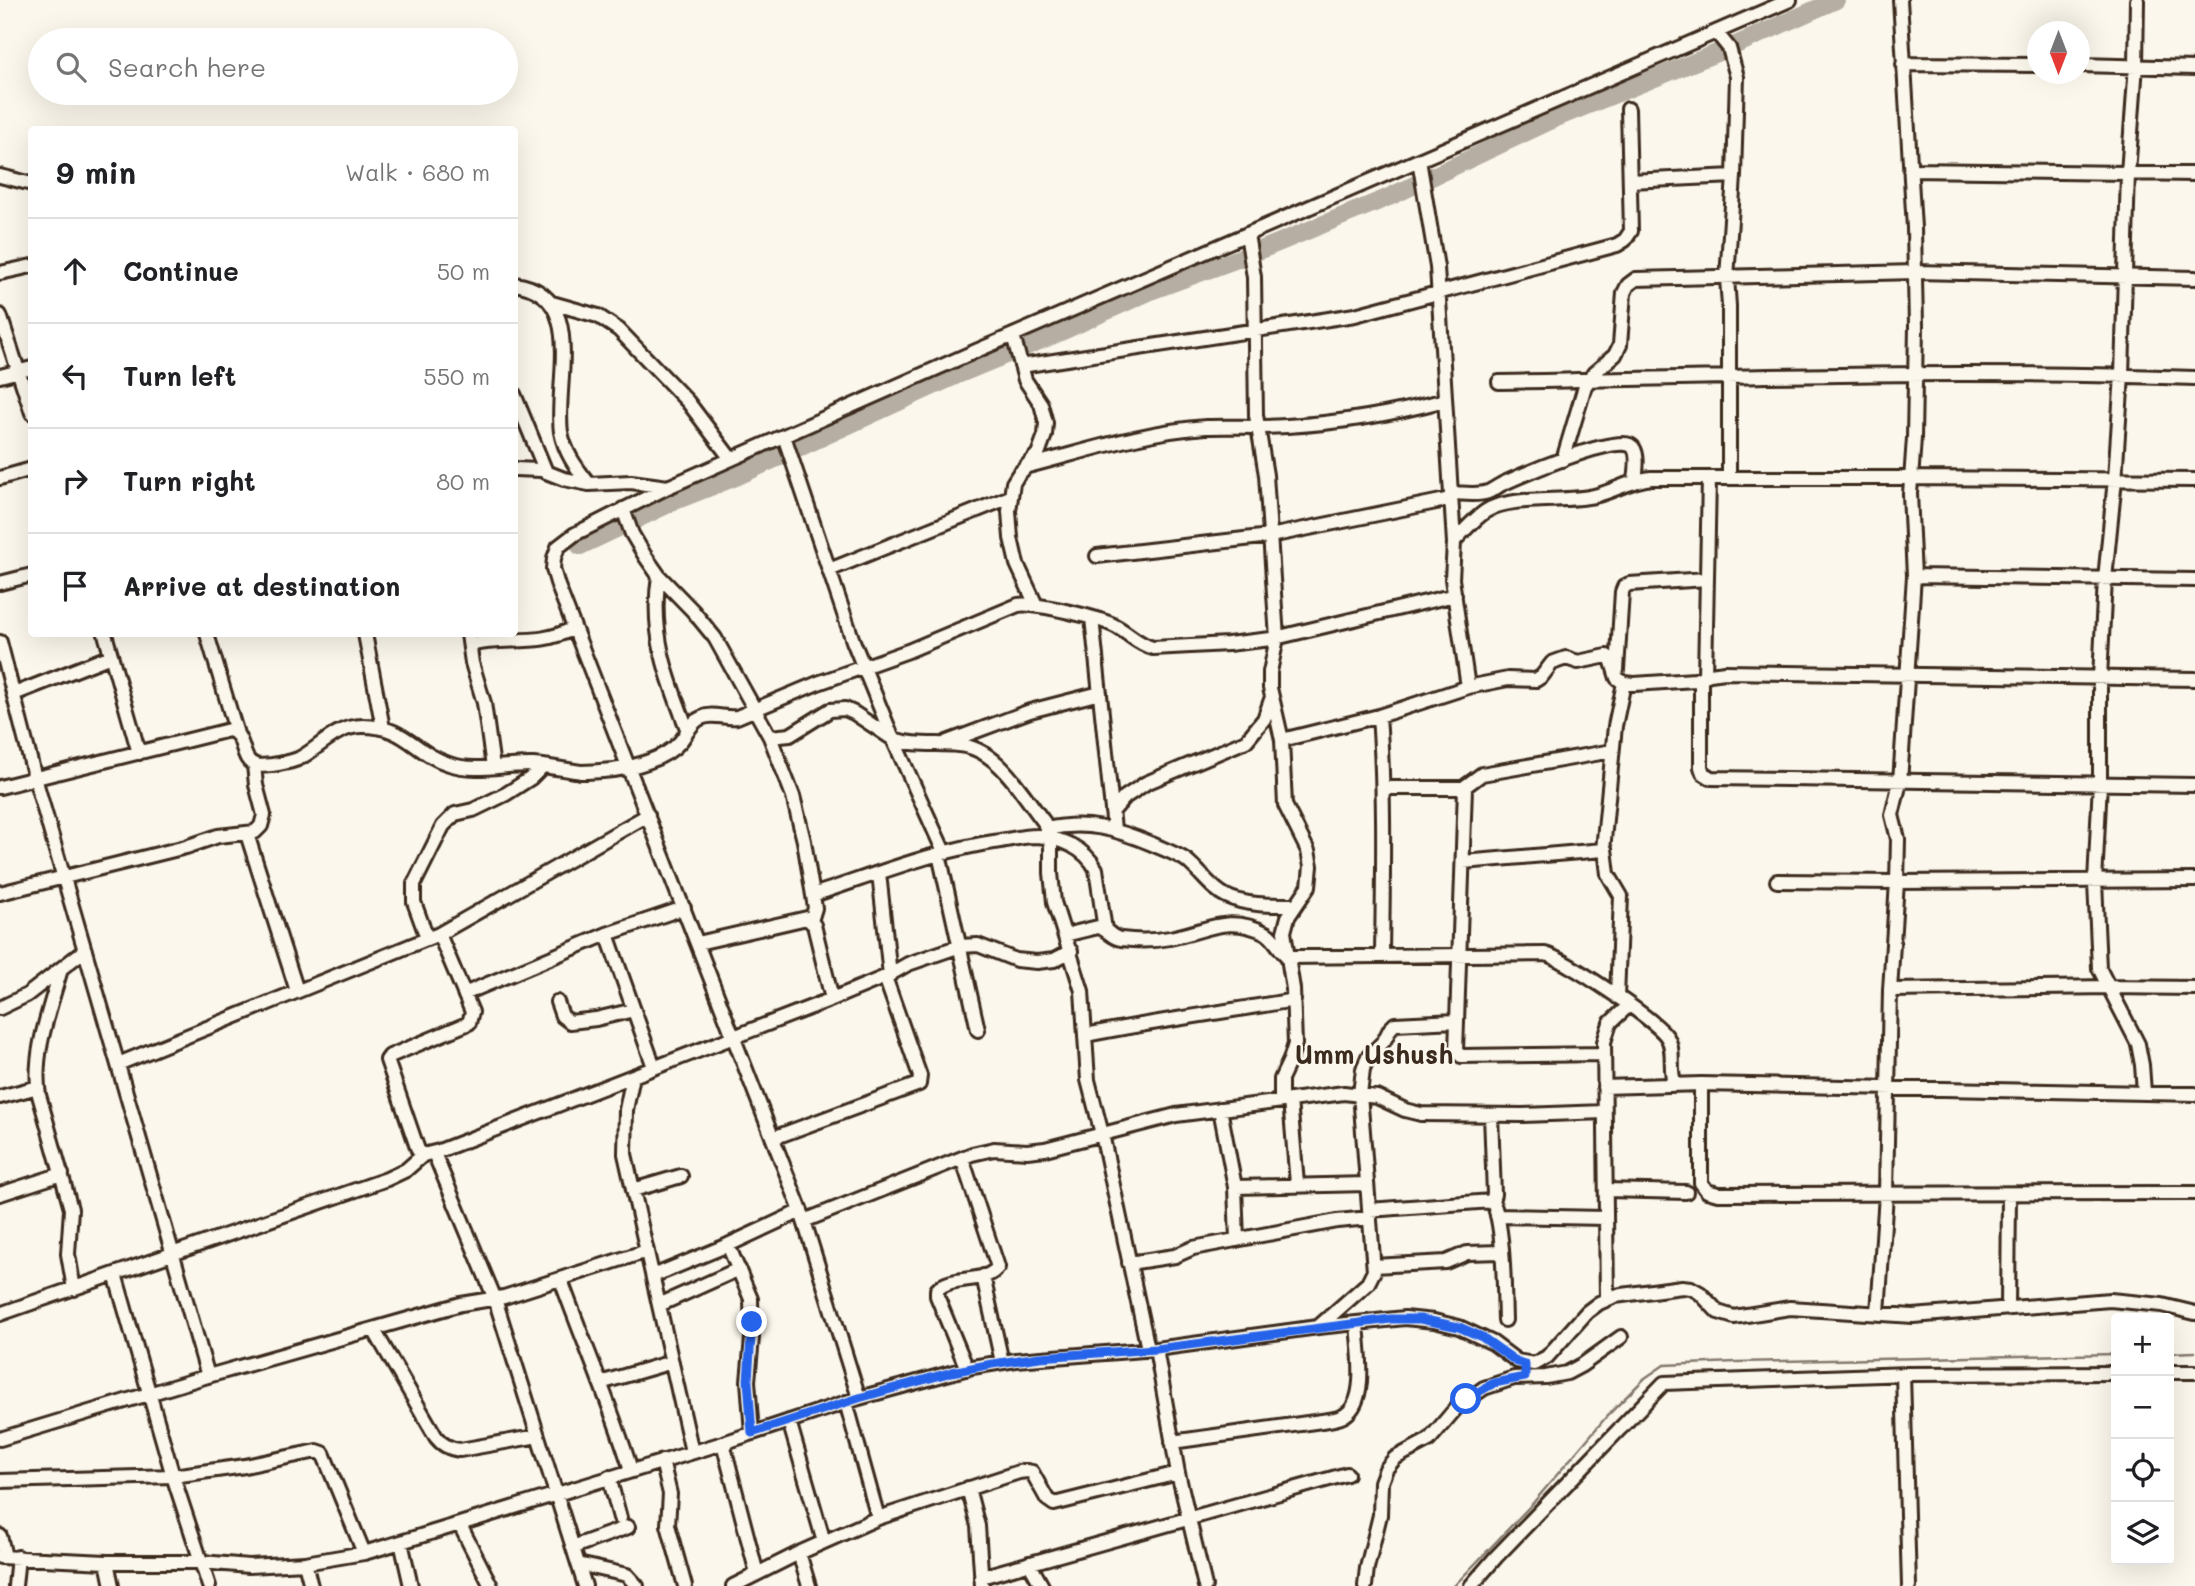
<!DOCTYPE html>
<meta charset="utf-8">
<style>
:root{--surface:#fff;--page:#f2f2f2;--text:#202124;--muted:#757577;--line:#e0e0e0}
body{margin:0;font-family:Mali,sans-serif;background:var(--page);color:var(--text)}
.controls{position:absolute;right:21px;bottom:21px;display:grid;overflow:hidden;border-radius:7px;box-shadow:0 7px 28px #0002}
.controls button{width:63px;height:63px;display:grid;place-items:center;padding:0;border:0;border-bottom:2px solid var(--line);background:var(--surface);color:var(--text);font:35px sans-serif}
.compass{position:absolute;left:2027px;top:21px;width:63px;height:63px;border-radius:50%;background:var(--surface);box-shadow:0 7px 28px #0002;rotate:180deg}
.stop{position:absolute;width:21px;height:21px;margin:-16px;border:5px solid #2563eb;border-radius:50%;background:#fff}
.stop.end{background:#2563eb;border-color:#fff;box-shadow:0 2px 7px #0008}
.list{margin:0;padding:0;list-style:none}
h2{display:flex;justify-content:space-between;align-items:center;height:91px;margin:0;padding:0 28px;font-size:30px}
h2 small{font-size:23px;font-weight:400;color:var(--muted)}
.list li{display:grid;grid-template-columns:46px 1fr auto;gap:21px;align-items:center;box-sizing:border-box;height:105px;padding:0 28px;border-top:2px solid var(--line)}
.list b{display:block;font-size:26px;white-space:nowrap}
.list em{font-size:23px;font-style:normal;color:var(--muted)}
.icon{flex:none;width:38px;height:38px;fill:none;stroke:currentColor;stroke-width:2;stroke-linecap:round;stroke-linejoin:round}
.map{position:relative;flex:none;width:2195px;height:1586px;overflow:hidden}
.search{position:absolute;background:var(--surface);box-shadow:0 7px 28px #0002;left:28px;top:28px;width:490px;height:77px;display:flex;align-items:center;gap:18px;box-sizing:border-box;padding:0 24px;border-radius:38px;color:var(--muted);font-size:26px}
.panel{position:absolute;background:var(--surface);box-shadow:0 7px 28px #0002;left:28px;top:126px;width:490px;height:511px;border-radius:7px}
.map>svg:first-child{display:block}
</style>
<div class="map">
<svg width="2195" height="1586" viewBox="0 0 2195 1586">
<rect width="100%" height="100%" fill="#fbf7ec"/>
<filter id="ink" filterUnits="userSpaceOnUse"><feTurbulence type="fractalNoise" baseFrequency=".0143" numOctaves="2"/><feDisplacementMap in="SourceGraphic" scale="14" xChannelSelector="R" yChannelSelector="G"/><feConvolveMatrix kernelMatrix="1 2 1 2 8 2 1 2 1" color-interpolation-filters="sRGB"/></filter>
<g filter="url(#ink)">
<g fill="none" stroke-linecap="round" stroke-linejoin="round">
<path stroke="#85796d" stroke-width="2.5" d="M 2169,1353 L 2195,1352
M 1454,1586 L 1533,1503 L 1607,1416 L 1645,1378 L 1664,1365 L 1735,1362 L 2116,1354"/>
<path stroke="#b6aea2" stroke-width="18" d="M 580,546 L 677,500 L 738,476 L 955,376 L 1054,335 L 1153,290 L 1251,254 L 1389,197 L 1554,119 L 1729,48 L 1836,0"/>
<defs>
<path id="minor" d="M 2137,0 L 2136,65 L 2128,173 L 2122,375 L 2115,479 L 2105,579 L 2100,678 L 2100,782 L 2095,882 L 2099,968 L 2138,1044 L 2142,1065 L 2144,1092
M 1716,32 L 1729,48 L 1737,77 L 1734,176 L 1727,278 L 1729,306 L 1729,478
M 1903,64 L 2038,65
M 2080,65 L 2195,68
M 1419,160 L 1437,267 L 1454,543 L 1452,579 L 1468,687
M 1910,170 L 2195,174
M 0,176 L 32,184
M 1630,181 L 1734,176
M 1247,234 L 1254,277 L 1256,415 L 1266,475 L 1277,638 L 1270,672 L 1270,688 L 1282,740 L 1285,805 L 1308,851 L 1311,866 L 1309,886 L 1288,917 L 1284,932 L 1293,989 L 1295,1044 L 1290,1060 L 1281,1079 L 1281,1101
M 0,273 L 32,266
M 514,284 C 588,293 554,384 561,432 C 565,453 576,467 589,484
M 552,303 L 598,316 L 619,330 L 688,402 L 731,459
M 0,315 L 32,413
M 1013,335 L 1025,380 L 1041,404 L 1046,423 L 1045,435 L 1038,454 L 1018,475 L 1013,483 L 1009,511 L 1011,538 L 1017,564 L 1036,605
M 1021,366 L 1355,315 L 1617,245 L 1625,240 L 1631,231 L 1628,109
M 0,376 L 32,368
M 1499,382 C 1731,377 1963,369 2195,378
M 514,394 L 546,472
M 784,436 L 853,641 L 893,739 C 914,746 936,743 958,745 C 997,747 1022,794 1044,822 L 1051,845 L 1051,873 L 1054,902 L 1082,991 L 1088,1080 L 1102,1134 L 1148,1349
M 1563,460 L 1585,386 L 1594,373 L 1615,355 L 1620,345 L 1624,293 L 1628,285 L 1636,279 L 1915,272 L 2195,278
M 1028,466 C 1086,451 1146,431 1206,427 C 1233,426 1260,428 1287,426 C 1340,423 1393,414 1445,400
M 514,469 L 541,470 L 564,479 L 589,484 L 631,482 L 668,487
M 0,478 L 32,469
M 1451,493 C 1462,493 1477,496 1488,492 C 1493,490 1498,486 1502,484 C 1524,474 1610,437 1630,445 C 1640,450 1636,472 1635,481
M 623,509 L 632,534 L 645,556 L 659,576 L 693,611 L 715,638 L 770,737 L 793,796 L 804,841 L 815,908 L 811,921
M 1454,541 C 1464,531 1474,519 1486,511 C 1510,495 1565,503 1594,496 C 1615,491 1628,481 1651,478 L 1911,478 L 2195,480
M 1097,556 L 1270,536 L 1451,499
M 829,570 L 1010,497
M 659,576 C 650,633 667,678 688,731
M 1914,576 L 2195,580
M 0,583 L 32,575
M 1092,618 L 1114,829
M 105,634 L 139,753
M 207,634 L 237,734
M 365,634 L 383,728
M 468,634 L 472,663 L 484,703 L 493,767
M 0,642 L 35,778 L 208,1376
M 470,645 C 507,635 537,648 574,628
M 1617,670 L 1622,592 L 1624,587 L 1629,584 L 1707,579
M 1705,676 L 1709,478
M 1701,679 L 1701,767 L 1703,773 L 1711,778 L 2195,785
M 14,694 L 111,656
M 1379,716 C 1385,795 1383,875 1382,955
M 770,737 L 790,735 L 830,710 L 845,709 L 854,713 L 893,739 L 944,852
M 1282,740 L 1379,716 L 1468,687 L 1508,679 L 1536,680 L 1542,676 L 1552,663 L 1566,658 L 1578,662 L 1607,656 L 1611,659 L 1617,678 L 1624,683 L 1634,684 L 1695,680 L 1710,674 L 1725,672 L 2195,679
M 947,742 L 1030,711 L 1100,693
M 0,787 L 229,730 C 247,734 239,761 256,765 C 261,767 267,765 272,765 C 280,764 290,762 298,759 C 320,748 335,726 363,726 C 406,726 414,753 449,764 C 476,773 505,764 533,765 C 549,766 565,770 581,772 C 591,772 602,771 613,770 C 635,767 665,759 680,742 C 687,734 691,722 701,718 C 713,712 724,719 737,717 L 818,683 L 908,651 L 1018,605 C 1033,602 1101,618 1115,626 C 1129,633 1137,644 1153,648 L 1228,644 L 1271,639 L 1455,595
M 1383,788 L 1463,788 L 1482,774 L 1612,751
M 1465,788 L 1456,1051 L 1461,1056 L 1604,1054
M 1112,812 L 1125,797 L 1146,783 L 1246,741 L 1264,719 L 1272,697
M 1047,829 C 1086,820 1116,829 1152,844 C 1163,849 1175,853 1186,860 C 1200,871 1210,888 1226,896 C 1246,906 1274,905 1296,905
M 247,834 L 297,991
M 1605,849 L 1608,874 L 1621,896 L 1617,997
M 939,854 L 978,1030
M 1463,862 L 1603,850 L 1615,726 L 1624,683
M 879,873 L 890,975
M 1777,881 L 1897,882 L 2195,880
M 0,893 L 186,847 L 218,836 L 255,832 L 261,826 L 264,815 L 256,785 L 254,765
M 813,895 C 874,875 936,850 1000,841 C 1012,839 1025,836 1037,836 C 1061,838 1085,848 1096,869 L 1105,930
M 439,934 L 472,1012 L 469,1023 L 390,1056 L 387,1060 L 418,1150 L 423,1155 L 439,1151 L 832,999 L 885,977 L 908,964 L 960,946 L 978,945 L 1016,960 L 1037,962 L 1054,960 L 1071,951
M 607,934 L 654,1067
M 1065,935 L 1098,927 C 1108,929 1111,938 1121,939 C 1137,941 1154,941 1170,938 C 1207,931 1228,914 1266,933 C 1276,939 1279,950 1288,957 L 1545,954 C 1565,959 1656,1020 1667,1037 C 1676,1051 1668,1069 1675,1085
M 427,938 L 414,902 L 414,884 L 443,826 L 455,814 L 473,810 L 506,794 L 531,778 L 543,766
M 698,943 L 807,918 L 814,925 L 832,999
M 61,969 C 50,1009 32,1054 39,1095 L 71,1209 L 68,1254 L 74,1289
M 1890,990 L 2109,987 L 2195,988
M 464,994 L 607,934 L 684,908
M 557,1002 L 562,1016 L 570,1022 L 596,1019 L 634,1010
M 0,1008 L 27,995 L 85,950
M 1086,1035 C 1155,1021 1225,1012 1294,1000
M 118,1064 L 439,934 L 648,815
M 633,1076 L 626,1110 L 625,1154 L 692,1452
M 1701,1084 L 1701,1183 L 1707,1191 L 1718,1194 L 2195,1193
M 1604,1087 L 1701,1084 L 2195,1094
M 0,1097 L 38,1087
M 1290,1100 L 1297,1184
M 1220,1109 L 1235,1187 L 1237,1240
M 773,1138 L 919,1084 L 920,1076 L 885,977
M 434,1153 L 495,1299 L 585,1586
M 962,1158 L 998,1267 C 985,1285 952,1274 937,1290 L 937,1296 L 967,1369
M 1235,1187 L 1367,1184
M 633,1190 L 681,1176
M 1606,1190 L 1686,1192
M 0,1194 L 62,1174
M 1492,1201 C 1504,1222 1504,1292 1505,1320
M 1369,1210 L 1492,1201 L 1494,1194 L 1491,1115
M 1497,1216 L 1606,1218
M 804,1221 L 972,1154 L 994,1149 L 1027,1151 L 1045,1149 L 1176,1115 L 1344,1093 L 1377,1097 L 1405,1110 L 1421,1114 L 1523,1115 L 1604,1112
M 728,1245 L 751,1299 L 752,1338 L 748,1381 L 752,1433
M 1129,1263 L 1175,1256 L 1193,1248 L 1337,1221 L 1370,1218
M 1374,1266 L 1446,1262 L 1467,1253 L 1501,1252
M 115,1274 L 173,1476 L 209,1586
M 653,1276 L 728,1245 L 801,1211
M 983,1276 L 1002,1362
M 561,1280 C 584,1344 611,1405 631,1470
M 1607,1299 L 1604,1042 L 1610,1023 L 1628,1006
M 659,1305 L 739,1269
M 2008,1308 L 2009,1194
M 1878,1313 L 1886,1194 L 1890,990 L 1897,882 L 1898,839 L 1892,815 L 1900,782 L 1914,576 L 1910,494 L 1914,438 L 1916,326 L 1914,228 L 1900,0
M 0,1314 L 387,1179 L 406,1170 L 423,1155
M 1318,1327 L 1368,1283 L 1374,1271 L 1360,1094 L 1363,1069 L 1368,1057 L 1384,1041 L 1390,1029 L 1395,1024 L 1456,1021
M 374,1330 L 436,1437 C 442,1445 450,1449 460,1450 L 538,1436
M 1156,1349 L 1178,1473 L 1205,1586
M 2169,1372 L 2195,1372
M 1903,1374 L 1909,1586
M 600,1383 L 672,1362
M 859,1398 L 801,1211 L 558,586 L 553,569 L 554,558 L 558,547 L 575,534 L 668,487 L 976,351 L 1790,0
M 846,1402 L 878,1518
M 789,1421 L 824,1542
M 0,1439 L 208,1376 L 461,1304 L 504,1297 L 647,1251
M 1172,1442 L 1329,1420 C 1334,1419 1341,1418 1345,1415 C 1369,1400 1358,1347 1357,1323
M 723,1443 L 757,1574
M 662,1461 L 670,1494 L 668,1525 L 685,1586
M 609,1477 L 620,1518
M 0,1481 L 173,1476 L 245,1466 L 317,1451 L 323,1453 L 364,1553
M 968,1488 L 978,1526 L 982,1586
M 460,1525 L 491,1586
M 0,1536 L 5,1557
M 401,1542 L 411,1586
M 573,1547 L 628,1527
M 799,1553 L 809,1586
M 0,1557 L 107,1562 L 202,1562 L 249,1566 L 305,1563 L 364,1553 L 401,1542 L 723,1443 L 859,1398 L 972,1367 L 1016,1360 L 1156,1349 L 1318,1327 L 1405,1318 L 1434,1321 L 1459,1327 L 1493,1343 L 1517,1361 L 1534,1364 L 1547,1357 L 1587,1312 L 1599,1303 L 1615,1296 L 1682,1287 L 1691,1288 L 1700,1293 L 1718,1312 L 1734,1317 L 1790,1308 L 1913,1316 L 2110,1300 L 2162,1305 L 2195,1313
M 107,1562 L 112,1586
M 305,1563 L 311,1586
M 1029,1563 L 1042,1586
M 578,1564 L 627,1575 L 637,1586
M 981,1577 L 1347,1474
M 15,1586 L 18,1557
M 733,1586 L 799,1553 L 878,1518 L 1019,1472 L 1027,1471 L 1032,1472 L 1047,1499 L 1054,1504 L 1178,1473
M 1365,1586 L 1367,1568 L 1380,1515 L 1381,1482 L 1386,1469 L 1395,1458 L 1429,1440 L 1458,1406 L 1484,1388 L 1514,1378 L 1546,1377 L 1567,1373 L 1582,1365 L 1621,1337
M 1471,1586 L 1496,1557 L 1664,1383 L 1908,1374 L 2116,1373"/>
</defs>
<use href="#minor" stroke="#3b2a1e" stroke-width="18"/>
<use href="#minor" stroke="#fbf7ec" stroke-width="12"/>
</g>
</g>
<g fill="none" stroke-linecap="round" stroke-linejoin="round" filter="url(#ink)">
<path stroke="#2563eb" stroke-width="9" d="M 752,1322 L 748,1381 L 752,1433 L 859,1398 L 952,1372 L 992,1364 L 1040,1357 L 1156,1349 L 1391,1319 L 1420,1319 L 1459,1327 L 1482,1337 L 1517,1362 L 1525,1364 L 1525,1377 L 1494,1383 L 1466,1399"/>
</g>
<g text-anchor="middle" stroke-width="5" stroke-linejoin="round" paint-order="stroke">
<g font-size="26" font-weight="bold" fill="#3b2a1e" stroke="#fbf7ec">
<text x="1374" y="1064">Umm Ushush</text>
</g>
</g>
</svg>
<div class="controls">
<button>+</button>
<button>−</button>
<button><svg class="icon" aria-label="locate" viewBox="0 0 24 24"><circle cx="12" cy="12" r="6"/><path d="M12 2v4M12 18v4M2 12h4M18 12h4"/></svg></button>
<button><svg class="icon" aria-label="layers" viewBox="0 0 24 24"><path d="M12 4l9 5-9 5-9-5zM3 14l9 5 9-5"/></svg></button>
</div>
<svg class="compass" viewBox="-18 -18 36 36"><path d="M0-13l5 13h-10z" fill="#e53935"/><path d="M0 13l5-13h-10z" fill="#757577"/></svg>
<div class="stop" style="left:1466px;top:1399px"></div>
<div class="stop end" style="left:752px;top:1322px"></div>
<div class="search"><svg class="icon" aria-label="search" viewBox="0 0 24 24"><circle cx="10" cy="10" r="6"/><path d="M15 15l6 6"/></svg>Search here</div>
<section class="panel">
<h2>9 min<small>Walk · 680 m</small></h2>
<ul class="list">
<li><svg class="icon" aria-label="ahead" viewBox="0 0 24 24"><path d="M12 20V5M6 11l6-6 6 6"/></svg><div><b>Continue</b></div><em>50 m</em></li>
<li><svg class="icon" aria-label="left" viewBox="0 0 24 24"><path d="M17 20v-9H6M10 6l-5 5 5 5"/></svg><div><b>Turn left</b></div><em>550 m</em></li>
<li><svg class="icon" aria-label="right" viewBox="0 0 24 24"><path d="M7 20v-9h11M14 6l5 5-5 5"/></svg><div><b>Turn right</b></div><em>80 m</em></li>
<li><svg class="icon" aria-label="arrive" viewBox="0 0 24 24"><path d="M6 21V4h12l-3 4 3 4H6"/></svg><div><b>Arrive at destination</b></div></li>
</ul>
</section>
</div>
